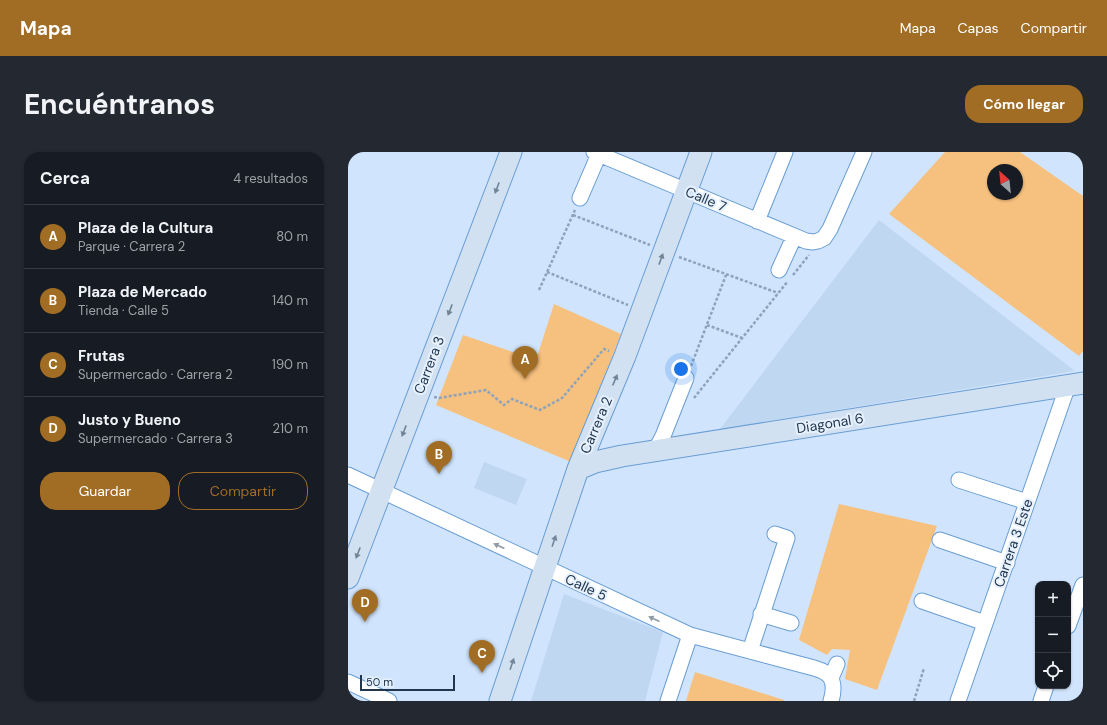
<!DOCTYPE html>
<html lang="es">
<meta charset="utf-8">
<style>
:root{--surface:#171b24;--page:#242831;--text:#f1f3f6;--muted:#9ea1a6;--line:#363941;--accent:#a16d25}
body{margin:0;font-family:"DM Sans",sans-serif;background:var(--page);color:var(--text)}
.controls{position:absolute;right:12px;bottom:12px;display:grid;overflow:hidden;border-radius:8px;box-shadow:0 1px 3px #0004}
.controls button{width:36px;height:36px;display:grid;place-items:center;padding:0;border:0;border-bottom:1px solid var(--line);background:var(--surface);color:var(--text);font:20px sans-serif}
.compass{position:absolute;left:639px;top:12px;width:36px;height:36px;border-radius:50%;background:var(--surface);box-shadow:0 1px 3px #0004;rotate:333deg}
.scale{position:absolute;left:12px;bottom:10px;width:95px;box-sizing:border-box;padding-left:4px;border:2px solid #22374e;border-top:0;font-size:11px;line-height:14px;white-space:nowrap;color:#22374e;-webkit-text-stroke:3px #e6f1fd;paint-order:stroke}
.you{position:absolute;left:333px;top:217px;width:14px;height:14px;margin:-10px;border:3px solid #fff;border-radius:50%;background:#1a73e8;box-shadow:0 0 0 6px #1a73e833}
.badge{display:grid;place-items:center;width:26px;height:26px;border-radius:50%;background:var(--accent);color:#fff;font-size:13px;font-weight:700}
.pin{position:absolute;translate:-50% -33px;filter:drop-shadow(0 1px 2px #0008)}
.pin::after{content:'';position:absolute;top:21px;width:14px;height:12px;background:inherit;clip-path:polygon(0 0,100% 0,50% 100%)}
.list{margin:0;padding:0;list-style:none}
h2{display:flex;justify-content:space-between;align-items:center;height:52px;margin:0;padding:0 16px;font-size:17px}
h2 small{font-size:13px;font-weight:400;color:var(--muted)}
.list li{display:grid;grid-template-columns:26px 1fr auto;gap:12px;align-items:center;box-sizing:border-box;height:64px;padding:0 16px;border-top:1px solid var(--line)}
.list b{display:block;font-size:15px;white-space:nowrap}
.list p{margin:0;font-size:13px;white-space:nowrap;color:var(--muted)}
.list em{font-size:13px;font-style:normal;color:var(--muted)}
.actions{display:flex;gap:8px;padding:12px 16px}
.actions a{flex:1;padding:9px 0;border:1px solid var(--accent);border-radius:16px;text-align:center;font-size:14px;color:var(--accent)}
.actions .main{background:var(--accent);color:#fff}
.icon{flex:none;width:22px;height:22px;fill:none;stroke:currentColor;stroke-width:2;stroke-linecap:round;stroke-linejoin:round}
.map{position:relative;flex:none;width:735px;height:549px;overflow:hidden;border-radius:16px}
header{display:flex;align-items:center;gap:24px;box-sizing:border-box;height:56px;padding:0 20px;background:var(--accent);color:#fff}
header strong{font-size:19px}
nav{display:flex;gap:22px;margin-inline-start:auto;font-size:14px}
.intro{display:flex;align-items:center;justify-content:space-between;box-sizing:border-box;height:96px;padding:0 24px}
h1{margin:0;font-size:28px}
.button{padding:10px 18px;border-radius:16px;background:var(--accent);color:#fff;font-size:14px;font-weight:700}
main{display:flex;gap:24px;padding:0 24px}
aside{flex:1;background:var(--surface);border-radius:16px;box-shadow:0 1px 3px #0004}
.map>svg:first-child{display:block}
</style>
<header>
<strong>Mapa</strong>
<nav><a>Mapa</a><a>Capas</a><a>Compartir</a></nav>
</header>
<div class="intro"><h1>Encuéntranos</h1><a class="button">Cómo llegar</a></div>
<main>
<aside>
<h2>Cerca<small>4 resultados</small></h2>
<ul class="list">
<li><span class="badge">A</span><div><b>Plaza de la Cultura</b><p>Parque · Carrera 2</p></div><em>80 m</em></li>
<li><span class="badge">B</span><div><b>Plaza de Mercado</b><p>Tienda · Calle 5</p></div><em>140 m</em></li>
<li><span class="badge">C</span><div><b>Frutas</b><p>Supermercado · Carrera 2</p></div><em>190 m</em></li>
<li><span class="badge">D</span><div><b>Justo y Bueno</b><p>Supermercado · Carrera 3</p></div><em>210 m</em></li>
</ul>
<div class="actions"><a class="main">Guardar</a><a>Compartir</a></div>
</aside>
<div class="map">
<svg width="735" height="549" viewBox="0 0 735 549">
<rect width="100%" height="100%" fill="#d0e5fd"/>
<path fill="#c0d7f1" d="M 531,68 L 727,219 L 372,277 Z
M 136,310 L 179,327 L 168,353 L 126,336 Z
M 216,442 L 315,480 L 297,549 L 183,549 Z"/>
<path fill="#f6c07e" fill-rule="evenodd" d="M 597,0 L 672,0 L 735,44 L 735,199 L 731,204 L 541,62 ZM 645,18 L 669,18 L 669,42 L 645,42 Z
M 206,152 L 273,182 L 223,310 L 88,253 L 115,183 L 188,208 Z
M 491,352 L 589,374 L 529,538 L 497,527 L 502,498 L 484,497 L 479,503 L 451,488 Z
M 347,520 L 436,548 L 436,549 L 338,549 Z"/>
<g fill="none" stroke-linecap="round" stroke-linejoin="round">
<defs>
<path id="street" d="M 246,0 L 458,89 L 465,90 L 470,89 L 476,86 L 482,77 L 516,0
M 232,46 L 251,2
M 409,69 L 437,0
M 431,118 L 446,85
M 307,299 L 315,284 L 338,226
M 0,323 L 342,483 L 466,516 C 469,517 473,518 476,520 C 487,525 486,539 483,549
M 611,328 L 679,350
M 592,388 L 659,411
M 574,449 L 637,471
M 413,462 L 443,471
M 720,474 L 735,433
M 402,499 L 439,386 L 427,382
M 483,526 L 489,512
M 0,530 L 41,549
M 320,549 L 342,483
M 610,549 L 720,233
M 693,549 L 698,534"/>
<path id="secondary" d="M 230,317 L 247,310 L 274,304 L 735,231
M 0,426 L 163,0
M 152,549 L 230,317 L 277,204 L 353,0"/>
</defs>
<use href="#street" stroke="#699dd4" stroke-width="17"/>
<use href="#secondary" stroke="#699dd4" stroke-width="23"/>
<path stroke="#8ea3ba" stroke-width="2.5" stroke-dasharray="3 2" stroke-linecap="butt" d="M 225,63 L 302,93
M 331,105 L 430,141
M 199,120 L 280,153
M 445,123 L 461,103
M 191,138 L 227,58
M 359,173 L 394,186
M 343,214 L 378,123
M 86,245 L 91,246 L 138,238 L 156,253 L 164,247 L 192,258 L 214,246 L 256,197 L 261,199
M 346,246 L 440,129
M 566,549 L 576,516"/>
<use href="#street" stroke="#fff" stroke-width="15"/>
<use href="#secondary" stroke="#d2e1f2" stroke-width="21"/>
</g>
<defs><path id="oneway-solid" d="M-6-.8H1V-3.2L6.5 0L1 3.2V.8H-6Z"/></defs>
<g fill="#718498">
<use href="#oneway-solid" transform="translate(149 36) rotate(111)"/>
<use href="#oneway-solid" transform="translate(313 107) rotate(-70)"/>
<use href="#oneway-solid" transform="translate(102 158) rotate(111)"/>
<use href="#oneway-solid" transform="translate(267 228) rotate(-67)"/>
<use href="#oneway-solid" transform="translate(56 279) rotate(111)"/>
<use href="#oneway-solid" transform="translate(206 389) rotate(-71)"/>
<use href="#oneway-solid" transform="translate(10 401) rotate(111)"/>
<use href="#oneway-solid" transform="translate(164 512) rotate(-71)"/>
</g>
<g fill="#909ba6">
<use href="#oneway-solid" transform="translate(151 394) rotate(-155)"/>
<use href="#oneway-solid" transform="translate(306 467) rotate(-155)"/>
</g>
<g text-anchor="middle" stroke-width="4" stroke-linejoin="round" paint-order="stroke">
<g font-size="14" fill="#22374e" stroke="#e6f1fd">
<text transform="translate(358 47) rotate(23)" y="5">Calle 7</text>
<text transform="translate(81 213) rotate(-69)" y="5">Carrera 3</text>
<text transform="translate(482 271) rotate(-9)" y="5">Diagonal 6</text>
<text transform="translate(248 273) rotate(-67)" y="5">Carrera 2</text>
<text transform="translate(665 391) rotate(-71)" y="5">Carrera 3 Este</text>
<text transform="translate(238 435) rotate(25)" y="5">Calle 5</text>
</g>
</g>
</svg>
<div class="controls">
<button>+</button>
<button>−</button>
<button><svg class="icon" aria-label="locate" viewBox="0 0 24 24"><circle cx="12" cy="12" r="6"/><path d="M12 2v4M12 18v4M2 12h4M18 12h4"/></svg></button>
</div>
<svg class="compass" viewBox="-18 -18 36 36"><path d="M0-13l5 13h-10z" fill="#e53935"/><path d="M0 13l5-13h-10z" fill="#9ea1a6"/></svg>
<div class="scale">50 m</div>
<div class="you"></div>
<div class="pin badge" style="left:177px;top:227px">A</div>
<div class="pin badge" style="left:91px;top:322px">B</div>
<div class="pin badge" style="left:134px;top:521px">C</div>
<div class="pin badge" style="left:17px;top:470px">D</div>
</div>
</main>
